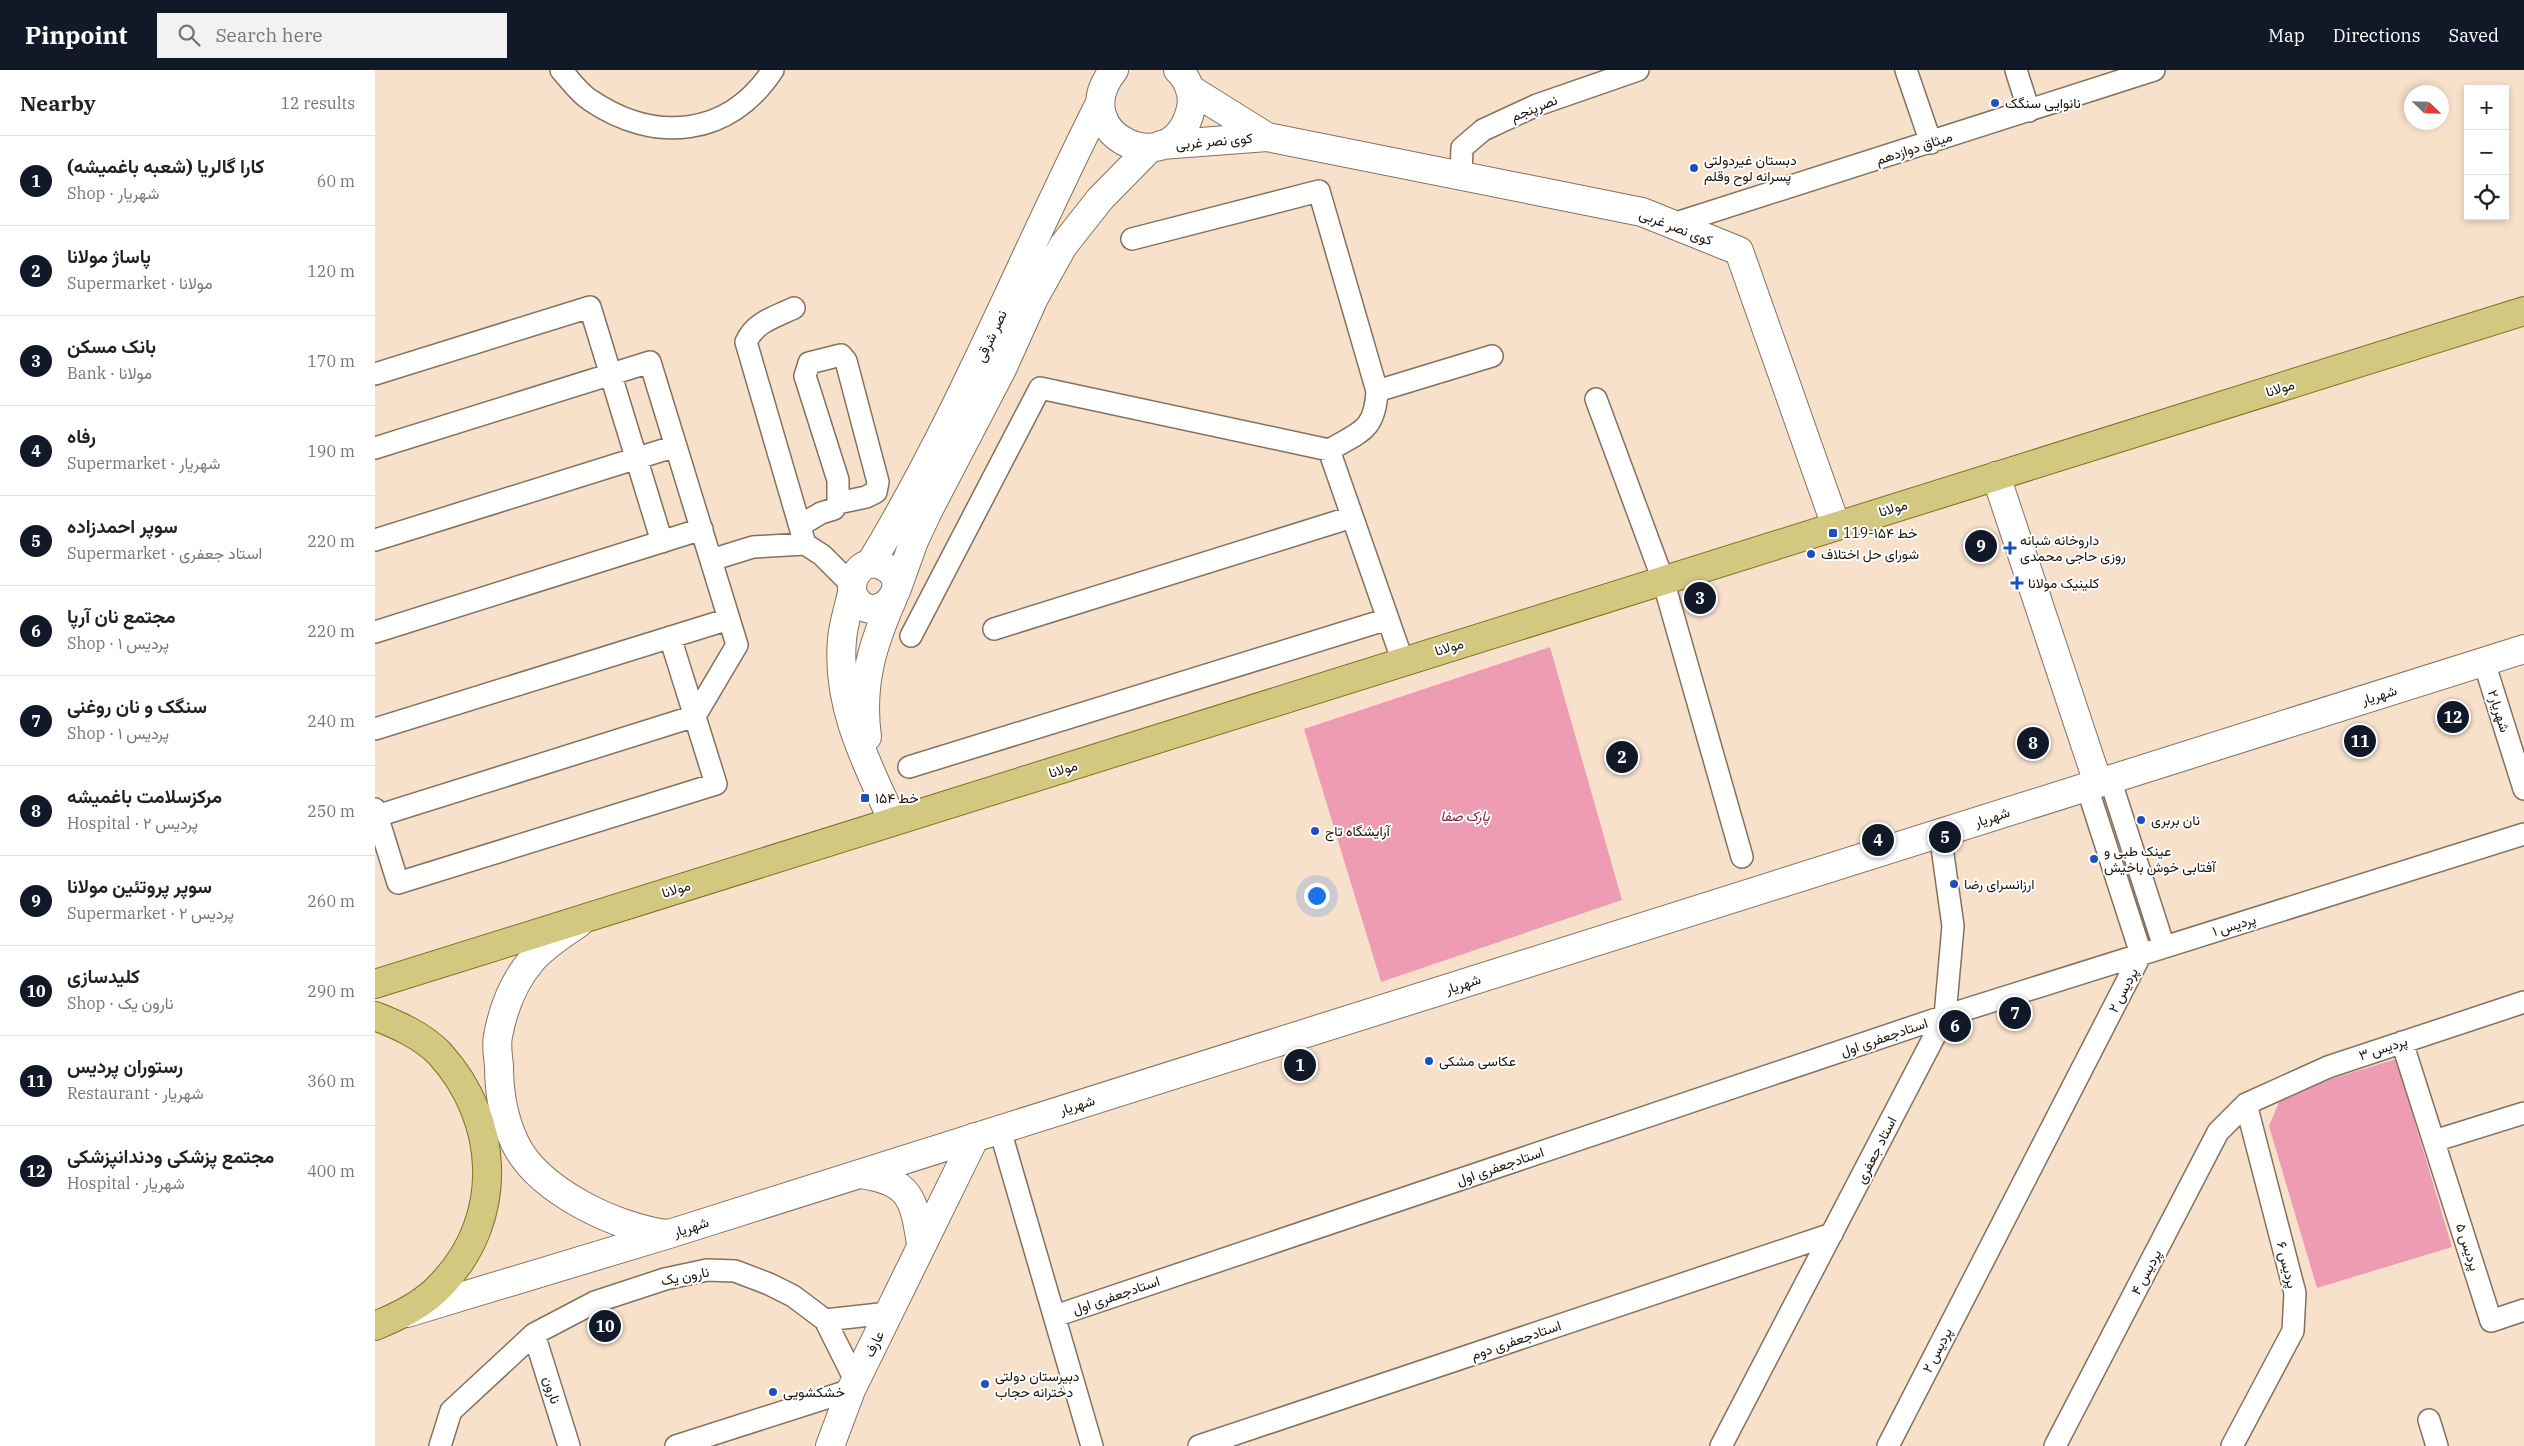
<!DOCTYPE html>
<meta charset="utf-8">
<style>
:root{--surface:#fff;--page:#f2f2f2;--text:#222;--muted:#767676;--line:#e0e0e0;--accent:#111827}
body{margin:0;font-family:"IBM Plex Serif",Vazirmatn,serif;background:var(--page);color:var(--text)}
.controls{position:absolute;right:15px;top:15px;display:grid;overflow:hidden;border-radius:0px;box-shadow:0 2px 8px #0003}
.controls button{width:45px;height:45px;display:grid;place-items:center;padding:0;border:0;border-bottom:1px solid var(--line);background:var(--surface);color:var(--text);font:25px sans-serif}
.compass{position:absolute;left:2029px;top:15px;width:45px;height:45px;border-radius:50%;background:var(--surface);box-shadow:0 2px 8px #0003;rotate:113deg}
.you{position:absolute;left:941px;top:825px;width:18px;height:18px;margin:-12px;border:4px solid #fff;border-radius:50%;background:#1a73e8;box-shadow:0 0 0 8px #1a73e833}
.badge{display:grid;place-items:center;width:32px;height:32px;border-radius:50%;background:var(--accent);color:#fff;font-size:16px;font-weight:700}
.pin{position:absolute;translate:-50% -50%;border:2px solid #fff;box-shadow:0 1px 5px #0006}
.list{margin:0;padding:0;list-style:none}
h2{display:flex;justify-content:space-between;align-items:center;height:65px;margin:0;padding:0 20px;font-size:21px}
h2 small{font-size:16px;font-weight:400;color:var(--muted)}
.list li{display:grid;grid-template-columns:32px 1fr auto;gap:15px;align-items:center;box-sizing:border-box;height:90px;padding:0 20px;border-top:1px solid var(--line)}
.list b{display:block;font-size:19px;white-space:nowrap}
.list p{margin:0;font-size:16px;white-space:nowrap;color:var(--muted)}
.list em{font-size:16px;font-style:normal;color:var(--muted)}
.icon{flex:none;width:28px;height:28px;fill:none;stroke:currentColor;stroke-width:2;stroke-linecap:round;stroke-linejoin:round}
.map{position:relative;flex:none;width:2149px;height:1376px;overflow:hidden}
header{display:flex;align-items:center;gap:30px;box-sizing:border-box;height:70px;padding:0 25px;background:var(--accent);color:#fff}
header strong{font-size:24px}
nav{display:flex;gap:28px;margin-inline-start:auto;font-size:18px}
.search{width:350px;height:45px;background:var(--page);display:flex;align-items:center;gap:12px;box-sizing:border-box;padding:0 18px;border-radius:0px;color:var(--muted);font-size:19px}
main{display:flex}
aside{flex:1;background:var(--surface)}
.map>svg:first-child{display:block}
</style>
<header>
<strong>Pinpoint</strong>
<div class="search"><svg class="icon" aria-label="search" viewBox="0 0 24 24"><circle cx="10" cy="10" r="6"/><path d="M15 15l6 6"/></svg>Search here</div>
<nav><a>Map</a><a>Directions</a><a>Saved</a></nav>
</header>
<main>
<aside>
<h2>Nearby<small>12 results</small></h2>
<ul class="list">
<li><span class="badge">1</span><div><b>کارا گالریا (شعبه باغمیشه)</b><p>Shop · شهریار</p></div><em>60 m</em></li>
<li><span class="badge">2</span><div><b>پاساژ مولانا</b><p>Supermarket · مولانا</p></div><em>120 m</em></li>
<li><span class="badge">3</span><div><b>بانک مسکن</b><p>Bank · مولانا</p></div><em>170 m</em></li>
<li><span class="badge">4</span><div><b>رفاه</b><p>Supermarket · شهریار</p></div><em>190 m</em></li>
<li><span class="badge">5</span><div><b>سوپر احمدزاده</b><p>Supermarket · استاد جعفری</p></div><em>220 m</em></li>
<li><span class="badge">6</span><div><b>مجتمع نان آرپا</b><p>Shop · پردیس ۱</p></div><em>220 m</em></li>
<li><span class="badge">7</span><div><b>سنگک و نان روغنی</b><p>Shop · پردیس ۱</p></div><em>240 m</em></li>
<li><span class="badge">8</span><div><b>مرکزسلامت باغمیشه</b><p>Hospital · پردیس ۲</p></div><em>250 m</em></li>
<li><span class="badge">9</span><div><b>سوپر پروتئین مولانا</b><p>Supermarket · پردیس ۲</p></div><em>260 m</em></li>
<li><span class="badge">10</span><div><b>کلیدسازی</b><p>Shop · نارون یک</p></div><em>290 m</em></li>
<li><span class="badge">11</span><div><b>رستوران پردیس</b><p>Restaurant · شهریار</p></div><em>360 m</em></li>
<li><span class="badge">12</span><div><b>مجتمع پزشکی ودندانپزشکی</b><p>Hospital · شهریار</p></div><em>400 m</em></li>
</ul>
</aside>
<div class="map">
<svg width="2149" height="1376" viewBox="0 0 2149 1376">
<rect width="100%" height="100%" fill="#f8e1cb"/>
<path fill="#ee9cb3" d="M 1175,577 L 1247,830 L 1006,912 L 929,659 Z
M 2021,989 L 2077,1177 L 1942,1218 L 1894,1056 L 1904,1032 L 1920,1020 Z"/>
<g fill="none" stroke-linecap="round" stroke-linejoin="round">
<defs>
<path id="street" d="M 186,0 C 195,10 204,23 215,30 C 280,74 354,67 398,0
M 1531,0 L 1556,73
M 1641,0 L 1654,41
M 1086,106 L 1087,78 L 1108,60 L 1162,35 L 1263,0
M 1298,154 L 1779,0
M 419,238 C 400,247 380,252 371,272 L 430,474
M 0,304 L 215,237 L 287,472
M 1002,321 L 1117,286
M 1221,329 L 1288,510 L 1367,787
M 0,378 L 275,292 L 362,575 L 320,646 L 2,746
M 954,380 L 1028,592
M 426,455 L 446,443 L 459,439 L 463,433 L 463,410 L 430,306 L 434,293 L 466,285 L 471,291 L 503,412 L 501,422 L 491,427 L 463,433
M 0,470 L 301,376
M 336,490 L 378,477 L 430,474 L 447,485 L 476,514
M 619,559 L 977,447
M 0,562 L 327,459
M 536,566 L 665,318 L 954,380 C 985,362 1000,361 1002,321 L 944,121 L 757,169
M 2109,592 L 2149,719
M 0,659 L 354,549
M 534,697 L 1013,549
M 0,739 L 23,813 L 341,714 L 295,567
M 2027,972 L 2116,1251 L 2149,1240
M 625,1060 L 717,1376
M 2059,1071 L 2149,1043
M 680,1246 L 1570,946 L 2149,764
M 450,1250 L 514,1243
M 159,1264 L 194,1376
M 2054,1350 L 2062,1376
M 65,1376 L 76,1341 L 159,1264 L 220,1232 L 290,1209 L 332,1200 L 360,1201 L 394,1214 L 418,1226 L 450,1250 L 481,1312
M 301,1376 L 476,1320
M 824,1376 L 1457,1164
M 1346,1376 L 1570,946 L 1578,856 L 1565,763
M 1513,1376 L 1766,884 L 1712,717 L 1719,701 L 1735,709 L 1789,877
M 1680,1376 L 1843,1062 L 1871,1034 L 1953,997 L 2149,932
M 1857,1376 L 1918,1261 L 1920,1223 L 1871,1034"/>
<path id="secondary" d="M 739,0 C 687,64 799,117 816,38 C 819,25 813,9 803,0
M 815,19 L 892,67
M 786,75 L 892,67 L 1267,142 L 1364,181 L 1461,456
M 1621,406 L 1719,701
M 495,494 C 585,346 647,187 725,33
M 521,521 L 539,471 L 553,441 L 627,299 L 659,228 L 688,176 L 725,129 L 775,78
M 477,522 C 496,566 545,513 508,496 C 489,487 476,504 477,522 C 474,538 468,554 467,570 C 461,636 492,694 518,751
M 492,667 C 485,615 497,575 518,528
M 204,853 C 188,864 170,875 157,890 C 139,911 128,939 123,966 C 121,976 123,986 124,996 C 124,1021 129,1050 140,1073 C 163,1121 242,1158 292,1164
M 485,1104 C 535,1111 539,1128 546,1174
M 32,1243 L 294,1164 L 2149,579
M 455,1376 L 476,1320 L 600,1067"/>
<path id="primary" d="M 0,914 L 2149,241
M 0,946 C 23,955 48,966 65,984 C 125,1050 130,1148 67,1214 C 49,1234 24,1246 0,1256"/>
</defs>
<use href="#street" stroke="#84715d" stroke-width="24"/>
<use href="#secondary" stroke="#84715d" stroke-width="30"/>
<use href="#primary" stroke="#7f7120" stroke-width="30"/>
<use href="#street" stroke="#fff" stroke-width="21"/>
<use href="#secondary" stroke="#fff" stroke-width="28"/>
<use href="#primary" stroke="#d3c880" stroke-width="28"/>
</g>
<g fill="#1f51be" stroke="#fff" stroke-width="2">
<circle cx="1620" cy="33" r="5"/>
<circle cx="1319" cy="98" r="5"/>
<rect x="1453" y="458" width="10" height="10" rx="2.5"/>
<path d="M1632.5 470.5h5v5h5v5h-5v5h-5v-5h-5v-5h5z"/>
<circle cx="1436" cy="484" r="5"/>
<path d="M1639.5 505.5h5v5h5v5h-5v5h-5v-5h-5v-5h5z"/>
<rect x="485" y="723" width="10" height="10" rx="2.5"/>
<circle cx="1766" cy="750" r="5"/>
<circle cx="940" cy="761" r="5"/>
<circle cx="1719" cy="789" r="5"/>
<circle cx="1579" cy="814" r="5"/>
<circle cx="1054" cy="991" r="5"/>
<circle cx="610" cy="1314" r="5"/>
<circle cx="398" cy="1322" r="5"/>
</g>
<g text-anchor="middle" stroke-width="4" stroke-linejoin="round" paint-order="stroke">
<g font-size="14" fill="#1a130b" stroke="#fff" text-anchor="start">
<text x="1630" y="38">نانوایی سنگک</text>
<text x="1329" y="95">دبستان غیردولتی<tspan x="1329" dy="16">پسرانه لوح وقلم</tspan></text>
<text x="1468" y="468">خط ۱۵۴-119</text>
<text x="1645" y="475">داروخانه شبانه<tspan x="1645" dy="16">روزی حاجی محمدی</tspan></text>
<text x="1446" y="489">شورای حل اختلاف</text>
<text x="1653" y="518">کلینیک مولانا</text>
<text x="500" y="733">خط ۱۵۴</text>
<text x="1776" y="755">نان بربری</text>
<text x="950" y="766">آرایشگاه تاج</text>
<text x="1729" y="786">عینک طبی و<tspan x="1729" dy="16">آفتابی خوش باخیش</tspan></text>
<text x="1589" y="819">ارزانسرای رضا</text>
<text x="1064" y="996">عکاسی مشکی</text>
<text x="620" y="1311">دبیرستان دولتی<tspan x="620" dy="16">دخترانه حجاب</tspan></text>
<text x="408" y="1327">خشکشویی</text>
</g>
<g font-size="14" fill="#1a130b" stroke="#fff">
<text transform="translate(1159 38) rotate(-22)" y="5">نصرپنجم</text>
<text transform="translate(839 71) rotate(-5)" y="5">کوی نصر غربی</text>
<text transform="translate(1539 78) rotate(-18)" y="5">میثاق دوازدهم</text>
<text transform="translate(1301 157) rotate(21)" y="5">کوی نصر غربی</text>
<text transform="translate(616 266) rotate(-65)" y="5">نصر شرقی</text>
<text transform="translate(1905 318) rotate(-17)" y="5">مولانا</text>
<text transform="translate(1518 438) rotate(-17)" y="5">مولانا</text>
<text transform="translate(1074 577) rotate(-17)" y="5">مولانا</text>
<text transform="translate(2004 625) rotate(-17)" y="5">شهریار</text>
<text transform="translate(2124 641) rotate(72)" y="5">شهریار۲</text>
<text transform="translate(688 699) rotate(-17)" y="5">مولانا</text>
<text transform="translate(1617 747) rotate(-18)" y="5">شهریار</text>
<text transform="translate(301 819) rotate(-17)" y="5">مولانا</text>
<text transform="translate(1859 855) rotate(-17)" y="5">پردیس ۱</text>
<text transform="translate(1088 914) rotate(-18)" y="5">شهریار</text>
<text transform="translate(1748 920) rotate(-63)" y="5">پردیس ۲</text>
<text transform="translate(1509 967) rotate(-19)" y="5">استادجعفری اول</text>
<text transform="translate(2008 978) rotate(-18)" y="5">پردیس ۳</text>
<text transform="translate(702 1035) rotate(-17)" y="5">شهریار</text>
<text transform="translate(1501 1080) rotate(-63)" y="5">استاد جعفری</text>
<text transform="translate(1125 1096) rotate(-19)" y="5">استادجعفری اول</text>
<text transform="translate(316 1157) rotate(-18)" y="5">شهریار</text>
<text transform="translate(2093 1177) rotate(72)" y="5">پردیس ۵</text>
<text transform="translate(1912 1195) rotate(76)" y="5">پردیس ۶</text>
<text transform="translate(1771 1202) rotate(-62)" y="5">پردیس ۴</text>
<text transform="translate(310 1206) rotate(-11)" y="5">نارون یک</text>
<text transform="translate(741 1225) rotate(-19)" y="5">استادجعفری اول</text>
<text transform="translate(1141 1270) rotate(-19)" y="5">استادجعفری دوم</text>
<text transform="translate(499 1274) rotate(-65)" y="5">عارف</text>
<text transform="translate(1562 1280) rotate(-63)" y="5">پردیس ۲</text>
<text transform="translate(177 1320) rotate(72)" y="5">نارون</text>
</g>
<g font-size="14" font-style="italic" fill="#831b46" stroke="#fff">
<text x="1090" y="751">پارک صفا</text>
</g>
</g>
</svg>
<div class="controls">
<button>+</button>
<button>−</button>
<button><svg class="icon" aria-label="locate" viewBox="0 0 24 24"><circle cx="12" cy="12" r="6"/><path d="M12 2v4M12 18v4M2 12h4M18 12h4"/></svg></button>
</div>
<svg class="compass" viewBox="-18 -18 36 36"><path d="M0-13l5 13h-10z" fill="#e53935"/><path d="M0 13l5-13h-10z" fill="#767676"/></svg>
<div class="you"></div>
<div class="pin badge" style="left:925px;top:995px">1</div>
<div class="pin badge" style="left:1247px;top:687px">2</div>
<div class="pin badge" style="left:1325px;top:528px">3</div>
<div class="pin badge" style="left:1503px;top:770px">4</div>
<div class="pin badge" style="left:1570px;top:767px">5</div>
<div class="pin badge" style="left:1580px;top:956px">6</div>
<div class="pin badge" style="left:1640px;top:943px">7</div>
<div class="pin badge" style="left:1658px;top:673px">8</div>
<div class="pin badge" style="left:1606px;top:476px">9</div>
<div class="pin badge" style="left:230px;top:1256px">10</div>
<div class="pin badge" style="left:1985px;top:671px">11</div>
<div class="pin badge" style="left:2078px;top:647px">12</div>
</div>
</main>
